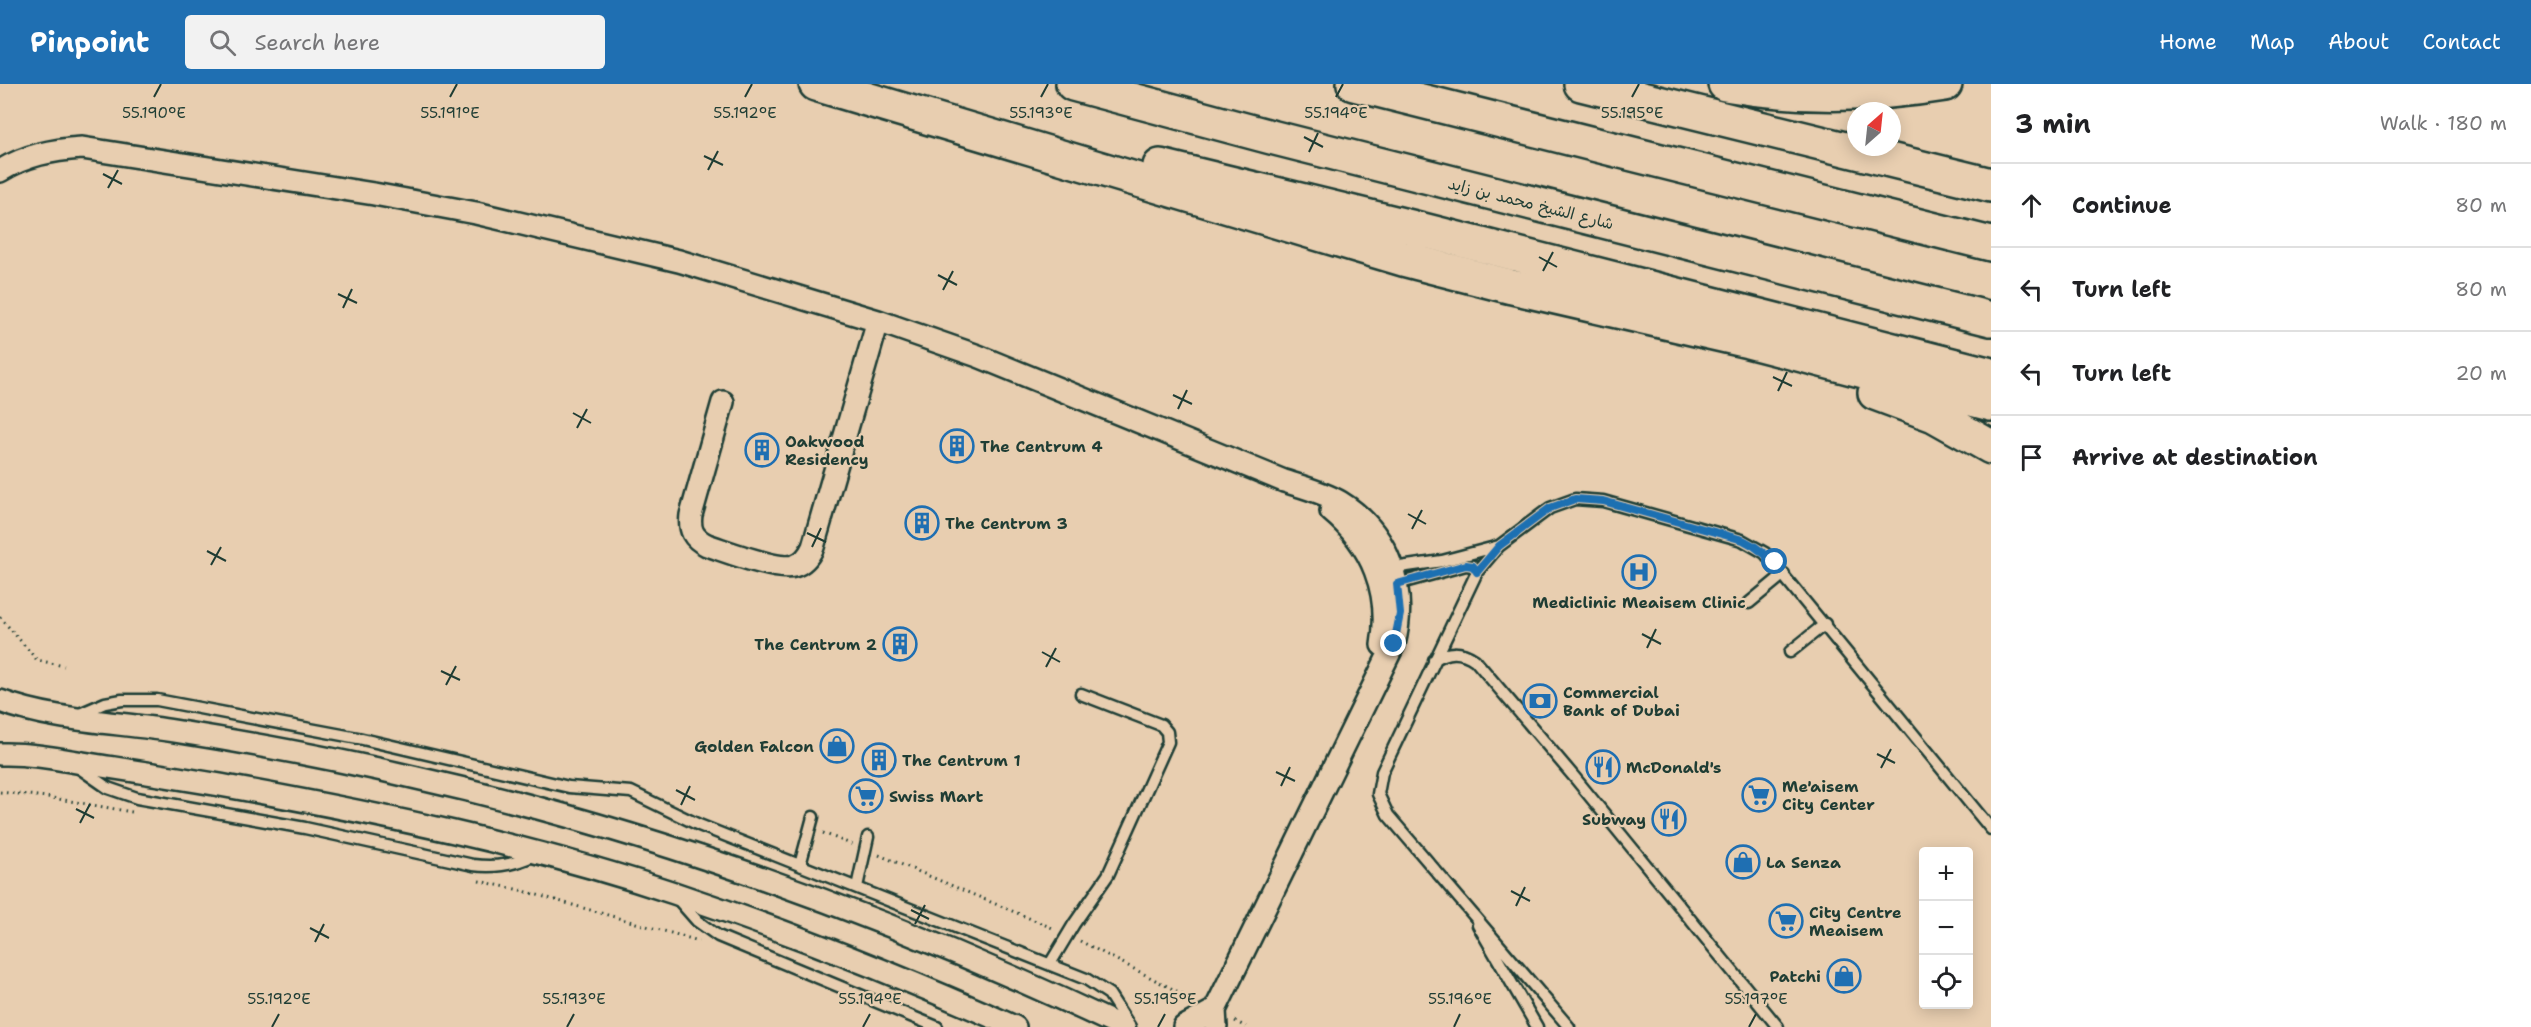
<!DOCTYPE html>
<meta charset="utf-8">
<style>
:root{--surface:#fff;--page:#f2f2f2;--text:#202124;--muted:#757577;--line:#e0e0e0;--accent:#1f6fb2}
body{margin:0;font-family:"Shantell Sans","Playpen Sans Arabic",sans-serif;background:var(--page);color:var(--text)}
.controls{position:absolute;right:18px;bottom:18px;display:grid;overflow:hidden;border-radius:6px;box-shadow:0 3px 15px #0003}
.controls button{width:54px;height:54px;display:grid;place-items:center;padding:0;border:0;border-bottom:2px solid var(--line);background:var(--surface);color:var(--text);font:30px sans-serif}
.compass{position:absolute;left:1847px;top:18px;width:54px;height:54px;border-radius:50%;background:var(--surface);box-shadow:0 3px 15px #0003;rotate:27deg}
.stop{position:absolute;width:18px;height:18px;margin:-14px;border:4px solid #1f6fb2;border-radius:50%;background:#fff}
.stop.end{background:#1f6fb2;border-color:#fff;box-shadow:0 2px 6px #0008}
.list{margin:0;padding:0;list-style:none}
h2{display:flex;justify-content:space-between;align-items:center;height:78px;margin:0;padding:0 24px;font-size:26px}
h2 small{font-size:20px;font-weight:400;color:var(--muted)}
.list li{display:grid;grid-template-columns:39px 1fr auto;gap:18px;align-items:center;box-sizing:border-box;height:84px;padding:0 24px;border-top:2px solid var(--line)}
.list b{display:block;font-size:22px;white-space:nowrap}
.list em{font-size:20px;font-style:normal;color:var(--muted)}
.icon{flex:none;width:33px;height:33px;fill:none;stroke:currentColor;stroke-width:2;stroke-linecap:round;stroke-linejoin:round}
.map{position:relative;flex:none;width:1991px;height:943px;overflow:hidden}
header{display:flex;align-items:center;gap:36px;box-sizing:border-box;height:84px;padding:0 30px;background:var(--accent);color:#fff}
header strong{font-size:28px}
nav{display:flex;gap:33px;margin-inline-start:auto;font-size:21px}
.search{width:420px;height:54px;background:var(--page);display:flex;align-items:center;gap:15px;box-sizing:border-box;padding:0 21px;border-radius:6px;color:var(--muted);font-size:22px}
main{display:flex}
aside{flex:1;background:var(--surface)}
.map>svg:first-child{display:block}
</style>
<header>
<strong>Pinpoint</strong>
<div class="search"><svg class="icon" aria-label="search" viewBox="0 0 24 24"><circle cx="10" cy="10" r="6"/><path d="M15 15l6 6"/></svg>Search here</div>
<nav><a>Home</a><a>Map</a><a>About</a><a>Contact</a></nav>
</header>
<main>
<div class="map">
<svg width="1991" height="943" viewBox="0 0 1991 943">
<rect width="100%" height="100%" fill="#e8ceb0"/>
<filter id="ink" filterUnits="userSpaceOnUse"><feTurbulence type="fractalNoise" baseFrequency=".0167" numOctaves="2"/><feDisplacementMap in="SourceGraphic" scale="12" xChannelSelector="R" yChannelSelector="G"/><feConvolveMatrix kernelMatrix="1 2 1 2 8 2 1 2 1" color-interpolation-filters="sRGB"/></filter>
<g filter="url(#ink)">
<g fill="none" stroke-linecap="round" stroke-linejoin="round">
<defs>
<path id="service" d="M 1393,484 L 1442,477 L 1499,462
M 1397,500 L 1466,481 L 1473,482 L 1477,488
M 1749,519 L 1784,490
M 1790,568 L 1825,540
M 1434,576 C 1448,567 1460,566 1475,576 L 1575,694 L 1778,943
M 75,632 L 105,619 L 122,616 L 157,616 L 358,654 L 569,703 L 631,708 L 699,741 L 1086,895 L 1109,910 L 1130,943
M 75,681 L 108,704 L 137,714 L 305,744 L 473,781 C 496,784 515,781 536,770
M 800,781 L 813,733
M 857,803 L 868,753
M 676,813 L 697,837 L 718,852 L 937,943
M 1478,841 L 1537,943
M 1050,880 L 1074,840 L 1108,791 L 1168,658 L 1167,648 L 1161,641 L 1081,610
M 1569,943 L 1388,731 L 1378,710 L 1382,688 L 1477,488 L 1499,462 L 1550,424 L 1575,415 L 1603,417 L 1742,456 L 1765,469 L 1991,745"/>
<path id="minor" d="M 0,87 C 26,71 52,66 82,64 L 374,110 L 476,129 L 679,177 L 878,237 L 978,272 L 1284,397 C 1303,403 1323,408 1340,418 C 1389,448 1408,506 1394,560 L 1215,926 L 1216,943
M 723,318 L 691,431 C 689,446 693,454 707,461 C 726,467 777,487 794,482 C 804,479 809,472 813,463 L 878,237
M 1331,427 C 1372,461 1391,508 1382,561
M 0,617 C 53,637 118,638 174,647 C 256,660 337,675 417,694 C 662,749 896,836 1122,943
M 0,670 C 32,669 64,676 95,681 C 140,688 186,695 231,703 C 380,730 530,761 674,809 C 790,848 903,893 1015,943
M 1184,943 L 1215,926"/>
<path id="motorway" d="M 816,0 L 1403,175 L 1512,203 L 1748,257 L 1991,320
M 1073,0 L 1271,53 L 1991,235
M 1354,0 L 1991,160
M 1581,0 L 1991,101
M 1725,0 C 1798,13 1873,12 1945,0
M 1160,82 L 1411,143 L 1991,291
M 1875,309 L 1934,331 L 1991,363"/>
</defs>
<use href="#service" stroke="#1f3d34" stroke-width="15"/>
<use href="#minor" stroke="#1f3d34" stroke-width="26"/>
<use href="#motorway" stroke="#1f3d34" stroke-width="38"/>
<path stroke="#1f3d34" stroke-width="3" stroke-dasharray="1.5 4.5" stroke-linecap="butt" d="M 0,533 L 37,576 L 64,582
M 0,708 L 47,713 L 132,728
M 823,749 L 853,761
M 879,771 L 1055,845
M 479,797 L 520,806 L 699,857
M 1080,857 L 1194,916
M 1235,937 L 1246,943"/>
<use href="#service" stroke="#e8ceb0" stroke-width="10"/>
<use href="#minor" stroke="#e8ceb0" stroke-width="21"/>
<use href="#motorway" stroke="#e8ceb0" stroke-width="33"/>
</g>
</g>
<g fill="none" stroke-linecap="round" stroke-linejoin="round" filter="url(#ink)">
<path stroke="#1f6fb2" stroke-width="8" d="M 1394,560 L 1400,530 L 1397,500 L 1466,481 L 1473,482 L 1477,488 L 1499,462 L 1550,424 L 1575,415 L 1603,417 L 1743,456 L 1754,462 L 1775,478"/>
</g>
<path fill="none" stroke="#1f3d34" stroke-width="2" d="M 154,13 L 161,0M 450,13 L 457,0M 745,13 L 752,0M 1041,13 L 1048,0M 1336,13 L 1343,0M 1632,13 L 1639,0M 1304,53 L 1323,63M 1309,68 L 1318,49M 704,72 L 723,81M 708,86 L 718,67M 103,90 L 122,100M 108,104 L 118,86M 1539,173 L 1557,183M 1543,187 L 1553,168M 938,191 L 957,201M 943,206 L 953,187M 338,210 L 357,219M 343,224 L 352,205M 1773,293 L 1792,302M 1778,307 L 1787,288M 1173,311 L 1192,320M 1178,325 L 1187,306M 573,329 L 591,339M 577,344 L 587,325M 1408,430 L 1426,440M 1412,445 L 1422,426M 807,449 L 826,458M 812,463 L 821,444M 207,467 L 226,477M 211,481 L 221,463M 1642,550 L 1661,560M 1647,564 L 1656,545M 1042,568 L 1060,578M 1046,583 L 1056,564M 441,587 L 460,596M 446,601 L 456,582M 1877,670 L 1895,679M 1881,684 L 1891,665M 1276,688 L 1295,697M 1281,702 L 1290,683M 676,706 L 695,716M 681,721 L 690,702M 76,725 L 94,734M 80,739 L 90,720M 1511,807 L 1530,817M 1516,822 L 1525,803M 911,826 L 929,835M 915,840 L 925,821M 310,844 L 329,854M 315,858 L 324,840M 272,943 L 279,930M 567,943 L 574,930M 863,943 L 870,930M 1158,943 L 1165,930M 1454,943 L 1460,930M 1749,943 L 1756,930"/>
<defs>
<symbol id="building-ring" viewBox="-11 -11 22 22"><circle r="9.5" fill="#e8ceb0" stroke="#1f6fb2" stroke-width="1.5"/><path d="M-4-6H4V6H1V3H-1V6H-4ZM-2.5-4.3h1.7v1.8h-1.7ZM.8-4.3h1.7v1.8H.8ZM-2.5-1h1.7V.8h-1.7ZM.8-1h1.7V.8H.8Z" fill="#1f6fb2"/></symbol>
<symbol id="hospital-ring" viewBox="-11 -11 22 22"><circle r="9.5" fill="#e8ceb0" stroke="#1f6fb2" stroke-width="1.5"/><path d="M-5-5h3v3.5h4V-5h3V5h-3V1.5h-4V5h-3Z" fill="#1f6fb2"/></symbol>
<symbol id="bank-ring" viewBox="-11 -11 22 22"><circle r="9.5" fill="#e8ceb0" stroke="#1f6fb2" stroke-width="1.5"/><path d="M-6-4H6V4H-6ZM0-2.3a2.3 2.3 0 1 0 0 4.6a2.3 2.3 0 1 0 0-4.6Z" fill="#1f6fb2"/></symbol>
<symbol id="shop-ring" viewBox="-11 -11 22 22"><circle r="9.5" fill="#e8ceb0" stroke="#1f6fb2" stroke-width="1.5"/><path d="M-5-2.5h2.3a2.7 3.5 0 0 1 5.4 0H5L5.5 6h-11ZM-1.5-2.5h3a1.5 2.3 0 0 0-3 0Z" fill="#1f6fb2"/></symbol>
<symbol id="restaurant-ring" viewBox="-11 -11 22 22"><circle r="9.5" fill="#e8ceb0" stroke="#1f6fb2" stroke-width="1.5"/><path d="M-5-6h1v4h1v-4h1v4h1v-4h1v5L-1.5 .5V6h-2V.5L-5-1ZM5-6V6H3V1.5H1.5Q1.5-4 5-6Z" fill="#1f6fb2"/></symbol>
<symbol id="supermarket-ring" viewBox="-11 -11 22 22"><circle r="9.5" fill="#e8ceb0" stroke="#1f6fb2" stroke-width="1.5"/><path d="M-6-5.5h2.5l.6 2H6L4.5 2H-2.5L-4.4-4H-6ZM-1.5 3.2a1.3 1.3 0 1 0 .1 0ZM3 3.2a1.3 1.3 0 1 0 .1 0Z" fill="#1f6fb2"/></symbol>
</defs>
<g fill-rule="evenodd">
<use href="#building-ring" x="938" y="343" width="38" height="38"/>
<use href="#building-ring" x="743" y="347" width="38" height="38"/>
<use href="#building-ring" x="903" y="420" width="38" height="38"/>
<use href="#hospital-ring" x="1620" y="469" width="38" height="38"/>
<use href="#building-ring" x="881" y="541" width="38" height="38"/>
<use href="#bank-ring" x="1521" y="598" width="38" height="38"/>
<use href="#shop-ring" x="818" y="643" width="38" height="38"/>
<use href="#building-ring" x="860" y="657" width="38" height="38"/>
<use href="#restaurant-ring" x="1584" y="664" width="38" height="38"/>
<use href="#supermarket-ring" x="1740" y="692" width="38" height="38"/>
<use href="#supermarket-ring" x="847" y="693" width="38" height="38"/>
<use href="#restaurant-ring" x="1650" y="716" width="38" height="38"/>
<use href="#shop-ring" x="1724" y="759" width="38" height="38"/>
<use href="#supermarket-ring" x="1767" y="818" width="38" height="38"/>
<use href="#shop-ring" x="1825" y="873" width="38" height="38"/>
</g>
<g text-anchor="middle" stroke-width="4.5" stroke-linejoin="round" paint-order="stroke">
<g font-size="16" fill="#1f3d34" stroke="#e8ceb0">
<text transform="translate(1531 119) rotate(14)" y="6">شارع الشيخ محمد بن زايد</text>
</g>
<g font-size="16" font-weight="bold" fill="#1f3d34" stroke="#e8ceb0" text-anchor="start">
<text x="785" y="363">Oakwood<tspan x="785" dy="18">Residency</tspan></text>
<text x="980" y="368">The Centrum 4</text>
<text x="945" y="445">The Centrum 3</text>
<text x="1639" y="524" text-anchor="middle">Mediclinic Meaisem Clinic</text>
<text x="877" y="566" text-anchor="end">The Centrum 2</text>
<text x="1563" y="614">Commercial<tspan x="1563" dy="18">Bank of Dubai</tspan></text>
<text x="814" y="668" text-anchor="end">Golden Falcon</text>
<text x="902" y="682">The Centrum 1</text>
<text x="1626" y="689">McDonald's</text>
<text x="1782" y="708">Me'aisem<tspan x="1782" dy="18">City Center</tspan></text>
<text x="889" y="718">Swiss Mart</text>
<text x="1646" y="741" text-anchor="end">Subway</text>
<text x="1766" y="784">La Senza</text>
<text x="1809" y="834">City Centre<tspan x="1809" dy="18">Meaisem</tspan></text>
<text x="1821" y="898" text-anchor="end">Patchi</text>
</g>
</g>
<g font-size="15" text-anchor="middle" fill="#1f3d34" stroke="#e8ceb0" stroke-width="4.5" stroke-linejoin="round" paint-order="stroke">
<text x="154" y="34">55.190°E</text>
<text x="450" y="34">55.191°E</text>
<text x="745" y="34">55.192°E</text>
<text x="1041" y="34">55.193°E</text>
<text x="1336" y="34">55.194°E</text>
<text x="1632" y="34">55.195°E</text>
<text x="279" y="920">55.192°E</text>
<text x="574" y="920">55.193°E</text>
<text x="870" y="920">55.194°E</text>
<text x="1165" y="920">55.195°E</text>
<text x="1460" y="920">55.196°E</text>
<text x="1756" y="920">55.197°E</text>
</g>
</svg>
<div class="controls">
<button>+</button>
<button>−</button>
<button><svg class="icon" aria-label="locate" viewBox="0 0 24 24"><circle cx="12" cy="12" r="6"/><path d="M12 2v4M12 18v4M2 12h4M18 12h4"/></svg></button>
</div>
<svg class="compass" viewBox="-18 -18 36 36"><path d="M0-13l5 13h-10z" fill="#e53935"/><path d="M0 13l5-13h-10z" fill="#757577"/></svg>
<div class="stop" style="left:1775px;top:478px"></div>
<div class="stop end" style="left:1394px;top:560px"></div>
</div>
<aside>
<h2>3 min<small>Walk · 180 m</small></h2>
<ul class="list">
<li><svg class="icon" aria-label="ahead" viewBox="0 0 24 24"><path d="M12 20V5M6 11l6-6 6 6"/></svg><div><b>Continue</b></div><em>80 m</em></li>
<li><svg class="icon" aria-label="left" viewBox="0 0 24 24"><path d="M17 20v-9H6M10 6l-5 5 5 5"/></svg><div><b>Turn left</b></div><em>80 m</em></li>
<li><svg class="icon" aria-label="left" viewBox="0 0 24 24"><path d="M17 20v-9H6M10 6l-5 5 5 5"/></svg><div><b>Turn left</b></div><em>20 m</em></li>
<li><svg class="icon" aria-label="arrive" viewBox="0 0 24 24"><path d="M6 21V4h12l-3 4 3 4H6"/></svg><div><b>Arrive at destination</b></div></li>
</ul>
</aside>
</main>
